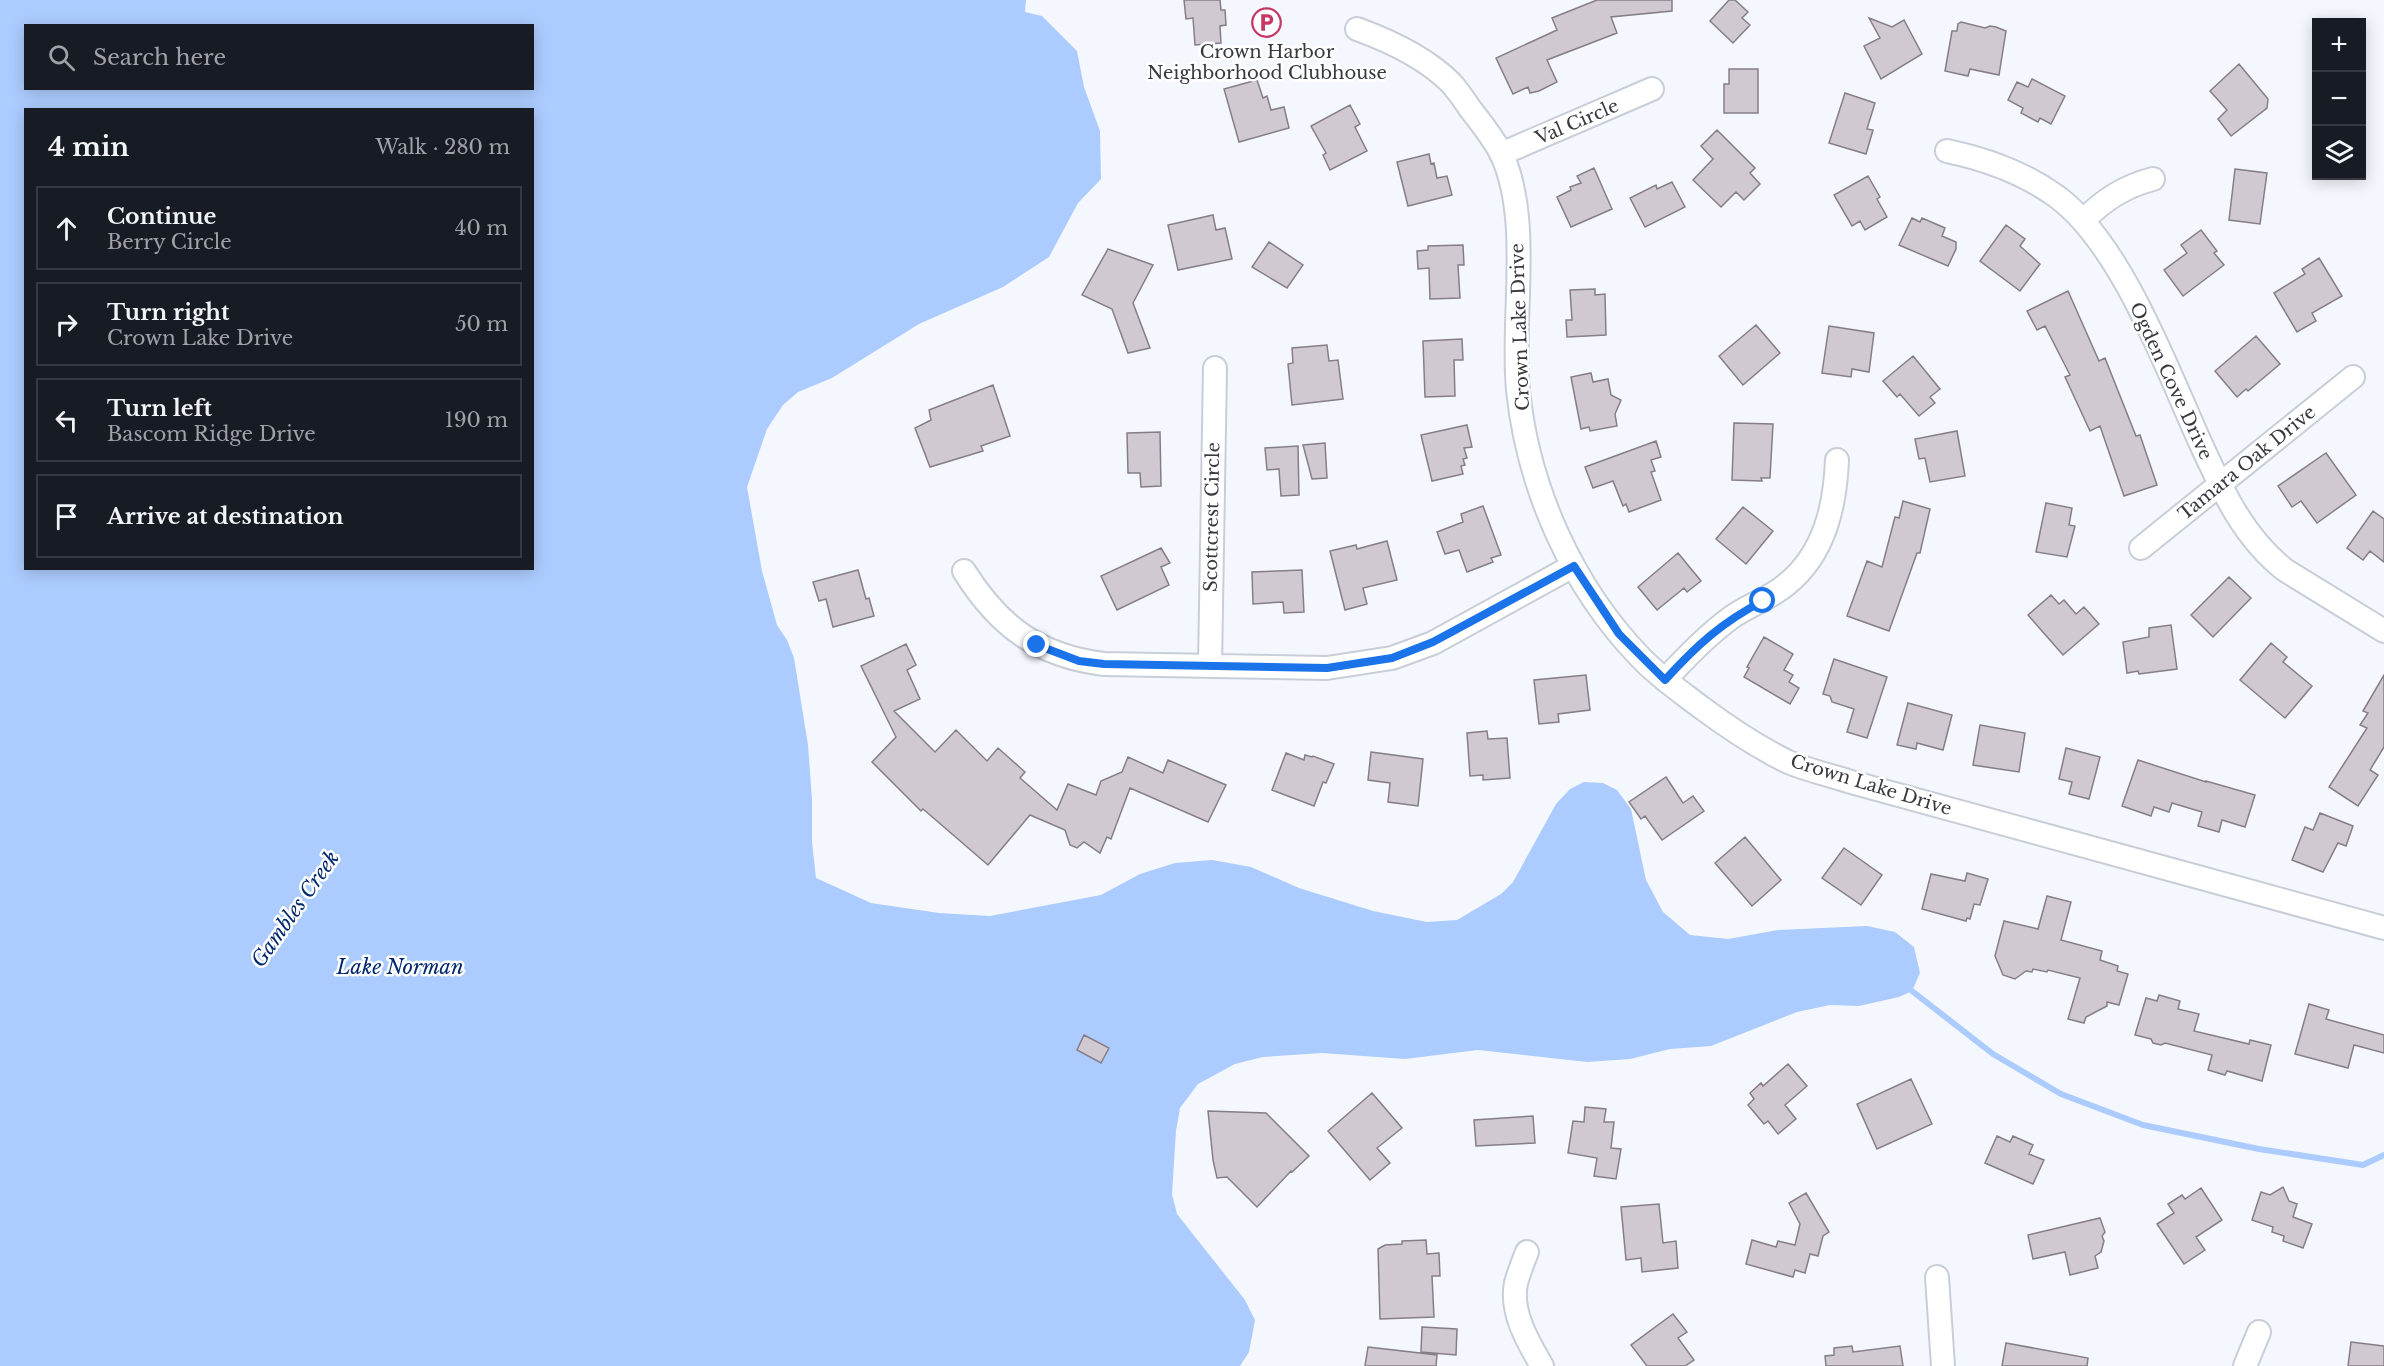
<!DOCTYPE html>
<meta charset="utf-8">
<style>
:root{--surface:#171b24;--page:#20242c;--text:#f1f3f6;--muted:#9ea1a6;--line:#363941}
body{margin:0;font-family:"Libre Baskerville",serif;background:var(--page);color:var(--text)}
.controls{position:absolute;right:18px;top:18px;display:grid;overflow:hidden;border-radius:0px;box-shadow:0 3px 15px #0003}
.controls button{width:54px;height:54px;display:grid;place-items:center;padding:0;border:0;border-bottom:2px solid var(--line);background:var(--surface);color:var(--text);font:30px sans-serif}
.stop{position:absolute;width:18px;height:18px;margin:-14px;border:4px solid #1a73e8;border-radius:50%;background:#fff}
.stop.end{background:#1a73e8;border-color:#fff;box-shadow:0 2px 6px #0008}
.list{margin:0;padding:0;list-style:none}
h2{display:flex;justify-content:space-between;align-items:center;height:78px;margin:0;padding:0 24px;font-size:26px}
h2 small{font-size:20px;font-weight:400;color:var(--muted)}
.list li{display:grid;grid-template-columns:39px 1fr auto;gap:18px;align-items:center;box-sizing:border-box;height:84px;margin:0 12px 12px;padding:0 12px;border:2px solid var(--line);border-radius:0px}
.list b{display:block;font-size:22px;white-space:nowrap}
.list p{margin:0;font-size:20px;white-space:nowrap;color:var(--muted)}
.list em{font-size:20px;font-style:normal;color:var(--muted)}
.icon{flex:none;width:33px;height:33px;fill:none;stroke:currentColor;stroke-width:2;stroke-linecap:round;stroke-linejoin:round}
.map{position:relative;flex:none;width:2384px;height:1366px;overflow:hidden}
.search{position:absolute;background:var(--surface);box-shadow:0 3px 15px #0003;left:24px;top:24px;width:510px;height:66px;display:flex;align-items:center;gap:15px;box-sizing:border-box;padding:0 21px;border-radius:0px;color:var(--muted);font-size:22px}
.panel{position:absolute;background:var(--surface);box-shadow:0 3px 15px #0003;left:24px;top:108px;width:510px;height:462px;border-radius:0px}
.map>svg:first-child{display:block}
</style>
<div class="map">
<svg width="2384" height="1366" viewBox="0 0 2384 1366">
<rect width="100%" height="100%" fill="#f4f8fe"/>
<path fill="#acccff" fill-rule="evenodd" d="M 0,0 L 1026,0 L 1025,12 L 1042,16 L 1077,51 L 1084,87 L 1100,131 L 1101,179 L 1078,203 L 1049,257 L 1003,287 L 919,324 L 832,378 L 798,392 L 783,405 L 767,429 L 747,487 L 762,571 L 777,625 L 787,640 L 794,658 L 808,745 L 812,799 L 812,842 L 816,878 L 871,903 L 939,913 L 990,916 L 1101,895 L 1140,874 L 1175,863 L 1212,860 L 1251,867 L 1299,888 L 1373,911 L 1427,922 L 1457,920 L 1501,894 L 1513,882 L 1556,804 L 1570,789 L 1584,782 L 1603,783 L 1617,790 L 1631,809 L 1646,880 L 1663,912 L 1690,935 L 1728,939 L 1778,930 L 1867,926 L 1895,932 L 1914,947 L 1920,973 L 1912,991 L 1899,997 L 1859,1006 L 1830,1005 L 1797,1012 L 1711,1046 L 1670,1049 L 1630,1059 L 1587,1062 L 1478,1050 L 1405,1059 L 1322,1053 L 1263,1057 L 1235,1064 L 1198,1084 L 1180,1108 L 1176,1131 L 1172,1194 L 1177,1214 L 1245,1300 L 1255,1320 L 1249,1352 L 1240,1366 L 0,1366 ZM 26,26 L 532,26 L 532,88 L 26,88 ZM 26,110 L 532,110 L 532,568 L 26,568 Z"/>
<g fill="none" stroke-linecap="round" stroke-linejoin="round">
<path stroke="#acccff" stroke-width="6" d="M 1912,991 L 1993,1054 L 2061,1094 L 2143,1125 L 2259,1149 L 2363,1165 L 2384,1155"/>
</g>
<path fill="#d1c9d2" stroke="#867e87" stroke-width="1.5" d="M 1184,0 L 1220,0 L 1221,10 L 1225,10 L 1226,25 L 1220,26 L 1221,43 L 1195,45 L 1193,18 L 1186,19 Z
M 1597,0 L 1672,0 L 1672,11 L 1611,17 L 1617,33 L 1547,60 L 1557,82 L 1539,91 L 1530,93 L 1528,87 L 1513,94 L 1496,58 L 1557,30 L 1552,18 Z
M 1729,0 L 1735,0 L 1748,12 L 1742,18 L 1750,25 L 1733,43 L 1710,21 Z
M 1869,18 L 1892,27 L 1904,20 L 1922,54 L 1881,79 L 1864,46 L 1880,38 Z
M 1961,22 L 1985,28 L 1990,26 L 1996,27 L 2006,31 L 1999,75 L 1970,69 L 1968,76 L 1945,71 L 1952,31 L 1957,31 L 1958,24 Z
M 2239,64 L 2268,99 L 2267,108 L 2231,136 L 2218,119 L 2227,110 L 2210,91 Z
M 1729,69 L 1758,69 L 1758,113 L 1724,113 L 1724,84 L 1729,84 Z
M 2032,79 L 2065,96 L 2051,124 L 2040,118 L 2038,122 L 2021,113 L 2023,108 L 2008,100 L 2017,82 L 2028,87 Z
M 1257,80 L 1263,98 L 1267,96 L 1271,110 L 1284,107 L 1289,128 L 1239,142 L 1224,89 Z
M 1845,93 L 1875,103 L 1867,129 L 1873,130 L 1866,154 L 1829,143 Z
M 1350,105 L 1360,124 L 1355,127 L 1367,151 L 1330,170 L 1323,155 L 1326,153 L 1311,126 Z
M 1717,130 L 1755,168 L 1750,173 L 1760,184 L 1744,200 L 1736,192 L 1721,207 L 1693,180 L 1713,159 L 1701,146 Z
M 1429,154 L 1431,164 L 1434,163 L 1437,178 L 1447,176 L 1452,195 L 1408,206 L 1397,162 Z
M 1594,168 L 1612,209 L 1571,227 L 1557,197 L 1571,190 L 1570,187 L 1581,183 L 1577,176 Z
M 2235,169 L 2267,173 L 2260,224 L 2229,220 Z
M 1868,176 L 1880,197 L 1877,199 L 1887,217 L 1865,230 L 1860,221 L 1852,226 L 1834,195 Z
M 1672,182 L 1685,207 L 1645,227 L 1630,198 L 1656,185 L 1657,189 Z
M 1213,215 L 1216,230 L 1225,228 L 1232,259 L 1178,270 L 1168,225 Z
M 1912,218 L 1920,222 L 1922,218 L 1945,228 L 1942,236 L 1956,242 L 1956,249 L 1948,266 L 1899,245 Z
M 2006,225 L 2025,239 L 2020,246 L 2040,264 L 2020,291 L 1980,261 Z
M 2201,230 L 2217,251 L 2214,253 L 2224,265 L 2183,296 L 2164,270 L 2187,253 L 2181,245 Z
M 1269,242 L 1303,265 L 1287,288 L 1252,267 Z
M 1463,245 L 1464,265 L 1458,265 L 1460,298 L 1430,299 L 1429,268 L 1418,269 L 1417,251 L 1428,250 L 1428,246 Z
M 1108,249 L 1153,265 L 1133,303 L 1150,348 L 1128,353 L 1112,309 L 1082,295 Z
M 2319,258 L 2342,296 L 2312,313 L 2316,321 L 2297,332 L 2274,293 L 2305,274 L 2302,269 Z
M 1595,289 L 1595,295 L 1605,294 L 1606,335 L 1567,337 L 1566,320 L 1572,320 L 1570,290 Z
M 2068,291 L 2099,361 L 2105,358 L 2136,436 L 2140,435 L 2157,485 L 2124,496 L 2100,426 L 2090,431 L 2065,377 L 2070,375 L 2045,326 L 2037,330 L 2027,311 Z
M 1756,325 L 1780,353 L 1743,385 L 1719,356 Z
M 1829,326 L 1874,333 L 1869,372 L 1852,369 L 1851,377 L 1822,373 Z
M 2256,336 L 2280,364 L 2248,391 L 2246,389 L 2237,397 L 2215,371 Z
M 1462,339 L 1463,360 L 1454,360 L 1455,396 L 1425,397 L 1423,341 Z
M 1327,345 L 1329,361 L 1338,360 L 1343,399 L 1292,405 L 1288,364 L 1293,363 L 1292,348 Z
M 1913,356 L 1940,389 L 1930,397 L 1935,403 L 1919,416 L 1900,394 L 1897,397 L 1883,381 Z
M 1591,373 L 1593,382 L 1608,379 L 1611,395 L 1621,400 L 1615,414 L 1617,426 L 1590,431 L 1589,427 L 1581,429 L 1571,377 Z
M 993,385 L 1010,436 L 981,446 L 983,451 L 930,467 L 915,428 L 931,420 L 929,410 Z
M 1734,423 L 1773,424 L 1770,478 L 1761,478 L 1762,481 L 1732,480 Z
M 1467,425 L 1472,447 L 1464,448 L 1467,458 L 1463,459 L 1465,465 L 1461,466 L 1463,474 L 1432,481 L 1421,435 Z
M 1957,431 L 1965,476 L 1930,482 L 1925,458 L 1919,459 L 1915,439 Z
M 1160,432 L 1161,486 L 1141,487 L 1140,473 L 1128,473 L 1127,433 Z
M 1656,441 L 1661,457 L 1651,460 L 1655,471 L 1651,472 L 1661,500 L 1629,512 L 1626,504 L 1623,506 L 1613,481 L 1593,488 L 1585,467 Z
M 1325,443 L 1327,478 L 1312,479 L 1303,445 Z
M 1298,446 L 1299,495 L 1281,496 L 1279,469 L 1267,470 L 1265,448 Z
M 2326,453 L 2356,495 L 2317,523 L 2301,501 L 2292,507 L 2278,486 Z
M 1903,501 L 1930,509 L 1920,553 L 1917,553 L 1889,631 L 1847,616 L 1867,561 L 1882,567 L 1895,517 L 1899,518 Z
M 2046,503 L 2072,508 L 2069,525 L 2075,526 L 2067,557 L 2036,552 Z
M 1483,506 L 1501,555 L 1491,558 L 1493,562 L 1467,572 L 1459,550 L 1445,554 L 1437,532 L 1463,522 L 1461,514 Z
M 1743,507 L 1773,531 L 1746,564 L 1716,539 Z
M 2373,511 L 2384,519 L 2384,562 L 2370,551 L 2363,560 L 2347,548 Z
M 1387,541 L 1397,580 L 1363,588 L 1367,604 L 1345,610 L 1330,551 L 1356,545 L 1357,549 Z
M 1161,548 L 1170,563 L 1161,567 L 1169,585 L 1117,610 L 1101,576 Z
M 1678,553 L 1701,581 L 1687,592 L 1684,588 L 1657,610 L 1638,587 Z
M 858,570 L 866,599 L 869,598 L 874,616 L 833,627 L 826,599 L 819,601 L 813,582 Z
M 1302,570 L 1304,612 L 1284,613 L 1283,602 L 1253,604 L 1252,572 Z
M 2229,577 L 2251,598 L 2213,637 L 2191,615 Z
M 2051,595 L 2059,604 L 2064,600 L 2076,614 L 2084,607 L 2099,624 L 2063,655 L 2028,615 Z
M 2171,625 L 2177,669 L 2139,674 L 2138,671 L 2127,673 L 2123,642 L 2149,637 L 2149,628 Z
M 1764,637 L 1793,654 L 1784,670 L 1793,675 L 1789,682 L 1799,688 L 1790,704 L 1744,677 L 1749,668 L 1747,667 Z
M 2271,643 L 2287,657 L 2283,662 L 2312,686 L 2285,718 L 2240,680 Z
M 906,644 L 916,665 L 907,670 L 920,699 L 894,711 L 935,752 L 956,730 L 987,761 L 998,748 L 1025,772 L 1020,778 L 1057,810 L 1068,784 L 1096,795 L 1101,781 L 1122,772 L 1128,757 L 1163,773 L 1168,760 L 1226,785 L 1208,822 L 1130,788 L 1111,839 L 1107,837 L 1100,853 L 1084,842 L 1077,848 L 1070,845 L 1065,830 L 1030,815 L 988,865 L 923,809 L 921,811 L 872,762 L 896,737 L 861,666 Z
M 1834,659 L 1887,677 L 1867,738 L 1847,732 L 1854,709 L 1832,702 L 1830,696 L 1823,694 Z
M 1586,675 L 1590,710 L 1558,714 L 1559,722 L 1539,724 L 1534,680 Z
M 2384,675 L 2384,747 L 2370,770 L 2378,775 L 2358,806 L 2329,787 L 2367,728 L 2360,725 L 2368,713 L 2363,711 Z
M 1908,703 L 1952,715 L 1943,750 L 1917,743 L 1916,749 L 1897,745 Z
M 1980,725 L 2025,733 L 2019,772 L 1973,765 Z
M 1487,731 L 1488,739 L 1507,738 L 1510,778 L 1483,780 L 1483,775 L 1470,776 L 1467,733 Z
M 2066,748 L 2100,757 L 2089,799 L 2069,794 L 2072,782 L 2059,779 Z
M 1371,752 L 1423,759 L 1418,806 L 1388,802 L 1390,783 L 1368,780 Z
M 1286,753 L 1304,760 L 1305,755 L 1312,757 L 1313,756 L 1334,764 L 1326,783 L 1323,782 L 1314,806 L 1272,790 Z
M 2138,760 L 2206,782 L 2206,781 L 2255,795 L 2245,827 L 2222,820 L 2219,832 L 2198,826 L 2202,812 L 2172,803 L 2169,812 L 2154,807 L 2151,816 L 2122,806 Z
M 1666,777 L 1683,803 L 1693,796 L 1704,811 L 1662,840 L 1645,816 L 1641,819 L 1629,802 Z
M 2320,813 L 2353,826 L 2346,846 L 2338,843 L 2323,872 L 2292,860 L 2305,827 L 2313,830 Z
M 1745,837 L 1781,880 L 1752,906 L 1715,863 Z
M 1844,848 L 1882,875 L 1861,905 L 1822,878 Z
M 1967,873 L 1988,879 L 1980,905 L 1974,904 L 1970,919 L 1967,918 L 1966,921 L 1922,909 L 1931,874 L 1965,881 Z
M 2047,896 L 2071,902 L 2061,940 L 2102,951 L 2100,960 L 2118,966 L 2117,971 L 2128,974 L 2119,1005 L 2107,1002 L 2107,1006 L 2086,1017 L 2084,1023 L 2068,1019 L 2080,978 L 2048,970 L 2047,972 L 2033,969 L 2032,972 L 2026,971 L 2015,979 L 2003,975 L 1995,956 L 2004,921 L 2038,929 Z
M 2159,995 L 2180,1001 L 2178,1009 L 2199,1014 L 2194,1031 L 2249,1044 L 2250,1040 L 2271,1045 L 2262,1081 L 2227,1071 L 2225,1075 L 2208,1070 L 2212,1055 L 2165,1043 L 2161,1045 L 2153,1043 L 2151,1039 L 2135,1035 L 2146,998 L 2157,1001 Z
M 2309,1004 L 2329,1010 L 2326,1019 L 2384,1035 L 2384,1053 L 2354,1045 L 2348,1068 L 2295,1054 Z
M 1084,1035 L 1109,1048 L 1101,1063 L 1077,1050 Z
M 1788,1064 L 1807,1086 L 1785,1105 L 1796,1119 L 1778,1134 L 1768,1121 L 1764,1124 L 1748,1105 L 1754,1099 L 1750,1093 L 1761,1083 L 1763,1086 Z
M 1911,1079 L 1932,1124 L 1877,1149 L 1857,1104 Z
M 1372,1093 L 1402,1128 L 1377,1148 L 1390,1163 L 1370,1180 L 1328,1131 Z
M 1585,1107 L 1606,1109 L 1604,1122 L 1614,1122 L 1611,1148 L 1621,1149 L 1616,1179 L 1594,1176 L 1597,1158 L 1568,1153 L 1573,1121 L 1584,1122 Z
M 1208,1111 L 1266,1113 L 1309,1156 L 1292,1172 L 1291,1171 L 1257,1207 L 1227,1177 L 1217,1178 L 1213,1160 Z
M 1533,1116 L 1535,1143 L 1476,1146 L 1474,1120 Z
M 1997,1136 L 2010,1142 L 2013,1136 L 2033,1145 L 2029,1154 L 2044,1160 L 2033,1184 L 1985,1163 Z
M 2283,1187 L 2289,1201 L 2297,1204 L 2293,1217 L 2312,1224 L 2303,1248 L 2283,1241 L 2284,1236 L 2272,1232 L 2273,1227 L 2252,1220 L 2261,1192 L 2270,1195 Z
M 2201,1188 L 2222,1220 L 2196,1237 L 2205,1250 L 2184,1264 L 2157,1224 L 2174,1213 L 2168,1204 L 2182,1195 L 2185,1199 Z
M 1806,1193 L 1829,1232 L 1823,1236 L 1818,1256 L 1810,1254 L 1805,1273 L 1795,1270 L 1793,1277 L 1746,1264 L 1752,1240 L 1776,1247 L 1778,1241 L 1795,1245 L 1800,1224 L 1789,1203 Z
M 1659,1204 L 1663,1243 L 1676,1241 L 1678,1268 L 1642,1272 L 1641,1258 L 1626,1260 L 1621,1207 Z
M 2100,1218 L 2105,1232 L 2102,1236 L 2104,1241 L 2101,1252 L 2095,1256 L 2098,1268 L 2070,1275 L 2065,1252 L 2033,1259 L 2028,1235 Z
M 1426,1240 L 1427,1254 L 1439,1253 L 1440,1276 L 1432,1276 L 1434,1317 L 1380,1319 L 1378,1249 L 1385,1245 L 1402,1244 L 1402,1241 Z
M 1673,1314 L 1687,1332 L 1678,1338 L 1694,1360 L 1685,1366 L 1647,1366 L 1631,1345 Z
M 1422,1327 L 1457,1329 L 1456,1355 L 1421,1352 Z
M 2351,1342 L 2384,1346 L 2384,1366 L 2348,1366 Z
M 2006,1343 L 2088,1358 L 2087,1366 L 2002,1366 Z
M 1852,1346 L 1853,1352 L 1900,1346 L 1903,1366 L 1826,1366 L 1825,1356 L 1834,1355 L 1834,1348 Z
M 1368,1347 L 1437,1355 L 1436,1366 L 1365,1366 Z"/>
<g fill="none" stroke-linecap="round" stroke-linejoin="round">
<defs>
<path id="street" d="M 1357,29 C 1390,41 1425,57 1451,83 C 1458,91 1465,101 1471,110 C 1482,124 1494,139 1502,155 C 1532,221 1511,319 1518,390 C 1528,488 1572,587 1641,658 C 1659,677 1681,692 1702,708 C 1729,728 1756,746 1786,761 C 1806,770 1830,775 1851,782 L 2384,928
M 1947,151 C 1985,159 2024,173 2056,196 C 2121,243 2167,369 2200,442 C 2222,490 2243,537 2285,570 L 2384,631
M 1501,154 L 1652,89
M 2083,221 C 2103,200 2125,186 2153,179
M 2141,548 L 2353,377
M 964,571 C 999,627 1039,656 1104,664 L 1327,668 L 1392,658 L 1433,643 L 1573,566
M 1210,666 L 1215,368
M 1665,680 C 1686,657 1707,635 1732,617 C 1749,605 1771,598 1787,584 C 1825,553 1835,506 1837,460
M 1527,1252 C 1523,1262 1519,1272 1516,1283 C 1510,1312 1528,1342 1542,1366
M 1937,1277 L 1943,1366
M 2245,1366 L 2259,1332"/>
</defs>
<use href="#street" stroke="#c8ced8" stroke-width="26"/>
<use href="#street" stroke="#fff" stroke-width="22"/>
</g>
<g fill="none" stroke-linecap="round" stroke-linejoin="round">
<path stroke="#1a73e8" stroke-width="8" d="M 1037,645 L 1079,661 L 1104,664 L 1327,668 L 1392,658 L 1433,642 L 1574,566 L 1619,634 L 1665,680 C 1696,646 1722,622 1763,601"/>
</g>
<defs>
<symbol id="parking-ring" viewBox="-11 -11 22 22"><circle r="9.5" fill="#fff" stroke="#c53865" stroke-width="1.5"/><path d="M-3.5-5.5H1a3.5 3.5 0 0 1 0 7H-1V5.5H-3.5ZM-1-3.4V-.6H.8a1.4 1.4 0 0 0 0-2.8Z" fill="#c53865"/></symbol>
</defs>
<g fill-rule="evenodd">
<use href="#parking-ring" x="1250" y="6" width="33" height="33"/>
</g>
<g text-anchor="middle" stroke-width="5" stroke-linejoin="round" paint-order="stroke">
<g font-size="18" fill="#383a3e" stroke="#fff">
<text x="1267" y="58">Crown Harbor<tspan x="1267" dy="21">Neighborhood Clubhouse</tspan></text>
</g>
<g font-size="18" fill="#383a3e" stroke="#fff">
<text transform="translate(1577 122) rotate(-23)" y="6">Val Circle</text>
<text transform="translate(1520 327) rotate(-92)" y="6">Crown Lake Drive</text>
<text transform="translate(2171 381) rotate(65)" y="6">Ogden Cove Drive</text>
<text transform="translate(2247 463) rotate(-39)" y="6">Tamara Oak Drive</text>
<text transform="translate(1212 517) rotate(-89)" y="6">Scottcrest Circle</text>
<text transform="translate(1871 785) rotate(17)" y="6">Crown Lake Drive</text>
</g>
<g font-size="20" font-style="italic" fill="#00286e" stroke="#fff">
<text transform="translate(295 909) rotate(-55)" y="7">Gambles Creek</text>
<text x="400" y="974">Lake Norman</text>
</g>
</g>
</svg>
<div class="controls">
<button>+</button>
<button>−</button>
<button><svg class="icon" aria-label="layers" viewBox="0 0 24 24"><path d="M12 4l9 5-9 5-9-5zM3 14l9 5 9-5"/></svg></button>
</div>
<div class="stop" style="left:1763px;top:601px"></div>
<div class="stop end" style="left:1037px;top:645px"></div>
<div class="search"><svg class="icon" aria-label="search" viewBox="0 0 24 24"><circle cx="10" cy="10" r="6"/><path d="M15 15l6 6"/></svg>Search here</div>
<section class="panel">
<h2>4 min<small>Walk · 280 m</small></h2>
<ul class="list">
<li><svg class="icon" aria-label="ahead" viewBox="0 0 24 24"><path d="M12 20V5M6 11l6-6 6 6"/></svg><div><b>Continue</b><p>Berry Circle</p></div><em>40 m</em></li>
<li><svg class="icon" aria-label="right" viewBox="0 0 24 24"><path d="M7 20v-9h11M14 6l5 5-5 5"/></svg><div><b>Turn right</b><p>Crown Lake Drive</p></div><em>50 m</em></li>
<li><svg class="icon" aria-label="left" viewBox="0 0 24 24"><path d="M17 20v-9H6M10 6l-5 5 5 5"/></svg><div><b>Turn left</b><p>Bascom Ridge Drive</p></div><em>190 m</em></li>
<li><svg class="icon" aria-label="arrive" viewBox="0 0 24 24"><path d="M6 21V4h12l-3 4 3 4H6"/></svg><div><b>Arrive at destination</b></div></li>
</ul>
</section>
</div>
